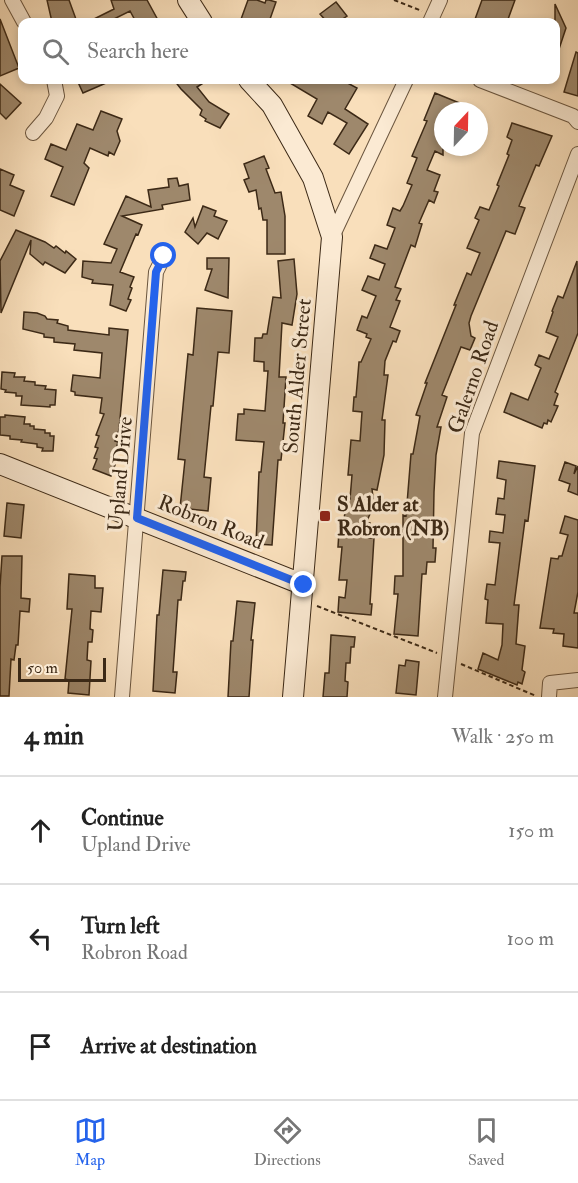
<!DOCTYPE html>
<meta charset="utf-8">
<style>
:root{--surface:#fff;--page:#f2f2f2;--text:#222;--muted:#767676;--line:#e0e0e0;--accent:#2563eb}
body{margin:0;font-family:"IM FELL Double Pica",serif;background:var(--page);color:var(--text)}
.compass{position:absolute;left:434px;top:102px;width:54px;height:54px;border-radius:50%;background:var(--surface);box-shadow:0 3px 9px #0003;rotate:22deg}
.scale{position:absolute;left:18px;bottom:15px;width:88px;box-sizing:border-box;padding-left:6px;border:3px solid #3c2916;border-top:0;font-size:16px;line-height:21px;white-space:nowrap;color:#3c2916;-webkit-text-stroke:4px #fbead3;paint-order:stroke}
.stop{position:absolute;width:18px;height:18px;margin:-14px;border:4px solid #2563eb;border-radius:50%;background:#fff}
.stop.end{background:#2563eb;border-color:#fff;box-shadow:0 2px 6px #0008}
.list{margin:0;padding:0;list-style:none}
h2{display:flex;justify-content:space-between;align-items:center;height:78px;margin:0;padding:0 24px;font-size:26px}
h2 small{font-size:20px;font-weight:400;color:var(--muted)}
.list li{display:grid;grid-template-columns:39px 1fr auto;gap:18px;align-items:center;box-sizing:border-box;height:108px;padding:0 24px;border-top:2px solid var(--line)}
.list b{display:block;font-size:22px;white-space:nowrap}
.list p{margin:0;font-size:20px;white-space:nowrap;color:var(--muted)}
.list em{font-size:20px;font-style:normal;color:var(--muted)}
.icon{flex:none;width:33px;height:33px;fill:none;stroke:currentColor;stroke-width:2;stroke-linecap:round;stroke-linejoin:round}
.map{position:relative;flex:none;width:578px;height:697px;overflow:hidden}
.search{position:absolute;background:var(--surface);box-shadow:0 3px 9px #0003;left:18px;right:18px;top:18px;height:66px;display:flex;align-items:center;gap:15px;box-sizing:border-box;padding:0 21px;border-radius:12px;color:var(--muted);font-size:22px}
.sheet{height:402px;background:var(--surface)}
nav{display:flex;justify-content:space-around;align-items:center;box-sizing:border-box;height:84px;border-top:2px solid var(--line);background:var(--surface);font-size:16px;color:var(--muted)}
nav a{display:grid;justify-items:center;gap:3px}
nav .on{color:var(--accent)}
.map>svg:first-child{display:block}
</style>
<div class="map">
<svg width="578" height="697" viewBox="0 0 578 697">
<rect width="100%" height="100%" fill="#f9dfbb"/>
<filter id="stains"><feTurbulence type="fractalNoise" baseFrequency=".00333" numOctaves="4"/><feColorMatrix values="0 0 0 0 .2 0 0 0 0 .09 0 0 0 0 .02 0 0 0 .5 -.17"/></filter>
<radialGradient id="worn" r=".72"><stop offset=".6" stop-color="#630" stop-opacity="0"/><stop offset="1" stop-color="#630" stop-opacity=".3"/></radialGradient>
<path fill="#9e886c" stroke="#3c2916" stroke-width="1.5" d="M 47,0 L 69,0 L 77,22 L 52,22 Z
M 111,0 L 147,0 L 159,22 L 136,22 L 130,11 L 108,22 L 88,22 L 114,9 Z
M 248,0 L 257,0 L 265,3 L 266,0 L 269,0 L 276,2 L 269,22 L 240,22 Z
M 482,0 L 515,0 L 507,22 L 474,22 Z
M 336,2 L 347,16 L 338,22 L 327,22 L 320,14 Z
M 555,4 L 566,28 L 557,55 L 555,55 Z
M 0,19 L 19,68 L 0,76 Z
M 576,52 L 578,53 L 578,96 L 564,92 Z
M 77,80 L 113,80 L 83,93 Z
M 174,80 L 208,80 L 197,87 L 209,102 L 229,114 L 220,128 L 205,121 L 206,119 L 200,115 L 202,110 L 181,89 Z
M 285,80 L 342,80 L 357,88 L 345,109 L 368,124 L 349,154 L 334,144 L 347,123 L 328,112 L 322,124 L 308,116 L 317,99 Z
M 0,84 L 21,103 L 6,119 L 0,113 Z
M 435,93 L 479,111 L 443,111 L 443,155 L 435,151 L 427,170 L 440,175 L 434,191 L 438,192 L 434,203 L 429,200 L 419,223 L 422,224 L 415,247 L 411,245 L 395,287 L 401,289 L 396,300 L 400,301 L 390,327 L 400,331 L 396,342 L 393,341 L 385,361 L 384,375 L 388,375 L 382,420 L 385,420 L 384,455 L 377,490 L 372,489 L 374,505 L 366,523 L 370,523 L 369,538 L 374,538 L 370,604 L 372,604 L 371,615 L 338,612 L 339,597 L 345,598 L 347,580 L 339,580 L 342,547 L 338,547 L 339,531 L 343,532 L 346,499 L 350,499 L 352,475 L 348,475 L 351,440 L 360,441 L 362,412 L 353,411 L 354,397 L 356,397 L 359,362 L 361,362 L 371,339 L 366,337 L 367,334 L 357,330 L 362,316 L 367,318 L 376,296 L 362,290 L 368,276 L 379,280 L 385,264 L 370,258 L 375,245 L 387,249 L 395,228 L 387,225 L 393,208 L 400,211 L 403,206 L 412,185 L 407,183 L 417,158 L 412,156 L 427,121 L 424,120 Z
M 101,111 L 122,119 L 117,131 L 120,141 L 114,155 L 109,152 L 108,156 L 90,148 L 84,163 L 89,168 L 74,205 L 51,196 L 63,167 L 45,159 L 51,144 L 66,150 L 77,124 L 93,130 Z
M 512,123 L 552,136 L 539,166 L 536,165 L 519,206 L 525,208 L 515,234 L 506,231 L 471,316 L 469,323 L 471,336 L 475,338 L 470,350 L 461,347 L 442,395 L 447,397 L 437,427 L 441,427 L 436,455 L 434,492 L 433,548 L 436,548 L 435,562 L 427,562 L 426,574 L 422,574 L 418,636 L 394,634 L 398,594 L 394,594 L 395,576 L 403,576 L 403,515 L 406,516 L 411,454 L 413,454 L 420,416 L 416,415 L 427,383 L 425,383 L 456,305 L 454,305 L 467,273 L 471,275 L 480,253 L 467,248 L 479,220 L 475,218 L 480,207 L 489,210 L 499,186 L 497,185 L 509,155 L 507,154 L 512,140 L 507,137 Z
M 264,156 L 269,168 L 266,169 L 275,193 L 281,192 L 285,216 L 285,254 L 267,254 L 267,220 L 263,220 L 261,208 L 259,209 L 256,190 L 249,192 L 244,180 L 249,178 L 244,164 Z
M 0,169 L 14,175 L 10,185 L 24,191 L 14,216 L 0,210 Z
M 177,178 L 179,186 L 188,184 L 190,200 L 162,205 L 163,209 L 122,216 L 142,225 L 138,235 L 136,234 L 120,272 L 134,277 L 130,287 L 132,288 L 128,299 L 131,300 L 126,311 L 110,305 L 113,285 L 92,283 L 93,280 L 82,277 L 83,261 L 111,263 L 117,249 L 104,244 L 126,196 L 151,207 L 148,190 L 169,187 L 168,179 Z
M 203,206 L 216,211 L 214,216 L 227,221 L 218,239 L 207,233 L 198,244 L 185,232 L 193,218 L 195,227 Z
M 16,230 L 45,242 L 54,248 L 56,246 L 65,253 L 66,251 L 76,259 L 65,273 L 45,262 L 43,265 L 30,254 L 31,240 L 1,313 L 0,261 Z
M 207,258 L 229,258 L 228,298 L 205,290 L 212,269 L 207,269 Z
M 294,259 L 297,294 L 292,325 L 282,323 L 279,377 L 286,377 L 283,423 L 285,423 L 281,460 L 278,460 L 272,545 L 256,544 L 259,472 L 261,472 L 264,442 L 236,440 L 238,414 L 244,414 L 244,409 L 265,411 L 268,371 L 264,371 L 264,362 L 254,361 L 255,338 L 262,338 L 263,334 L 267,334 L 273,297 L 281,298 L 278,261 Z
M 577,261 L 578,333 L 555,392 L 558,394 L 554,405 L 558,406 L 551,422 L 548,420 L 547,424 L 544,423 L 542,428 L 504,412 L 511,393 L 528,400 L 541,368 L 535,365 L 539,355 L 549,359 L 558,337 L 546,332 L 553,312 L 552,311 L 558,296 L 563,298 Z
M 197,308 L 232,311 L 229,353 L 218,352 L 213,406 L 211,406 L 204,477 L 211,478 L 208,511 L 180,508 L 185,460 L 178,459 L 188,354 L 193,355 Z
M 24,312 L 37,313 L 45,316 L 47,319 L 58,320 L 57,323 L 68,326 L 68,330 L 109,335 L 109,328 L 128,330 L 119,430 L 115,441 L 118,442 L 112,464 L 115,465 L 111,476 L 93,469 L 97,459 L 94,458 L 98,448 L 95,447 L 99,436 L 96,435 L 104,414 L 100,413 L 102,398 L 75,395 L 75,392 L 71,391 L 73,375 L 100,378 L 102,353 L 74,350 L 75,344 L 54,342 L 54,338 L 44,337 L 44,334 L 23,329 Z
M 2,372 L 15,373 L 14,377 L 25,377 L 24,381 L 35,382 L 35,385 L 46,386 L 45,389 L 56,390 L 55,405 L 50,405 L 50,407 L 21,405 L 22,396 L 16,396 L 16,393 L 5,392 L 6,390 L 1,389 Z
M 5,415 L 25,417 L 24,424 L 30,424 L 30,426 L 34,426 L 34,429 L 45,430 L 45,433 L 50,433 L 50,436 L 54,436 L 53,451 L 42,451 L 43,448 L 37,447 L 37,444 L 21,442 L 22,440 L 10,439 L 10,436 L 0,435 L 0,417 L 5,417 Z
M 499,461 L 535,466 L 528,521 L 525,520 L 514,605 L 519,605 L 516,644 L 525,646 L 522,670 L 525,672 L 522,684 L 518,682 L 517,685 L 478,669 L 483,653 L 498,660 L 502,645 L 503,624 L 486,623 L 488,600 L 485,599 L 487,584 L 495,585 L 500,543 L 489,542 L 490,531 L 503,533 L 505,515 L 496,514 L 498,498 L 504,499 L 506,480 L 497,478 Z
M 565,462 L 576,466 L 574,474 L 578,466 L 578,495 L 568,491 L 570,484 L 559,480 Z
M 7,503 L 24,505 L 21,538 L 4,536 Z
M 565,516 L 578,520 L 578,592 L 574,613 L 578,613 L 578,648 L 563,646 L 564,634 L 553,633 L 554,629 L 540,628 L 551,558 L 558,559 L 559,556 L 562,556 L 568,535 L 560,533 Z
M 2,556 L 22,556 L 21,598 L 30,599 L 29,612 L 20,611 L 18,645 L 16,645 L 14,660 L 11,659 L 9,696 L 0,696 L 0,587 Z
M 163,570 L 186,572 L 185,581 L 183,581 L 181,600 L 178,600 L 173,672 L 177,672 L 175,693 L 153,691 L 157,615 L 159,615 Z
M 69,574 L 95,576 L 95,588 L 103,588 L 101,612 L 91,611 L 90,629 L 93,630 L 92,642 L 88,642 L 87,660 L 91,661 L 89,695 L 68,693 L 69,680 L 65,679 L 72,609 L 67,609 Z
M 237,601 L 255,603 L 251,640 L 253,640 L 249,697 L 228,697 L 231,641 L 233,641 Z
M 331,635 L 355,637 L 354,647 L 351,647 L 350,663 L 346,663 L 345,681 L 348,682 L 347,697 L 323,697 L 325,673 L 329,673 Z
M 406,660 L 419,662 L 416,695 L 396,693 L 399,665 L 405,666 Z"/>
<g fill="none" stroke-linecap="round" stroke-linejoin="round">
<defs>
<path id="street" d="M 12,0 L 24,22
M 430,22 L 440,0
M 480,80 L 573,116 L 578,122
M 33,133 L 46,118 L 57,96 L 54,80
M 332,237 L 406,80
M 122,697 L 156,272 L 164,256
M 445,697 L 472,433 L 578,154
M 549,697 L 550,683 L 578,680"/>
<path id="secondary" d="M 188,0 L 202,22
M 249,80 L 272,105 L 313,178 L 332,237 L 293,697
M 0,464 L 304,585"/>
</defs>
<use href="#street" stroke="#6b563f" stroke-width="16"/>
<use href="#secondary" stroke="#3c2916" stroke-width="22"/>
<path stroke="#3c2916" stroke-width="2" stroke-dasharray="4.5 3" stroke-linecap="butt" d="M 394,0 L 422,11
M 317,606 L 437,653
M 461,664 L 536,696"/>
<use href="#street" stroke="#fbead3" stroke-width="14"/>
<use href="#secondary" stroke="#fbead3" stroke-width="20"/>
</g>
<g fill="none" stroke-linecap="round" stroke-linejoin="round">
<path stroke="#2563eb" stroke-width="8" d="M 164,256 L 156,272 L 137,518 L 304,585"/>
</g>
<rect fill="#8f2418" stroke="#fbead3" stroke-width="2" x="319" y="510" width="12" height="12" rx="3"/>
<g text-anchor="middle" stroke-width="6" stroke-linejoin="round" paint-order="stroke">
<g font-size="21" fill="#3c2916" stroke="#fbead3">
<text transform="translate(297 376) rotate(-85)" y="7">South Alder Street</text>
<text transform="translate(473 377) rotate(-71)" y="7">Galerno Road</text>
<text transform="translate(120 474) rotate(-85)" y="7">Upland Drive</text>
<text transform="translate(211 522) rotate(22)" y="7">Robron Road</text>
</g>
<g font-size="21" font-weight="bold" fill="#3c2916" stroke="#fbead3" text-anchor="start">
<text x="337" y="511">S Alder at<tspan x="337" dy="24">Robron (NB)</tspan></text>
</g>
</g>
<rect width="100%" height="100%" filter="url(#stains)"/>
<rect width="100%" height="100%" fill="url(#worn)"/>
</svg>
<svg class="compass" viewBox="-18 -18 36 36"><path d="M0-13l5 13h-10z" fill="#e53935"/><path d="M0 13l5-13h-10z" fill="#767676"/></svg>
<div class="scale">50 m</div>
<div class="stop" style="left:164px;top:256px"></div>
<div class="stop end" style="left:304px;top:585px"></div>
<div class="search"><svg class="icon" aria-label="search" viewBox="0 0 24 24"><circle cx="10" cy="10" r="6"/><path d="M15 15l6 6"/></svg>Search here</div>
</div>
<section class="sheet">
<h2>4 min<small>Walk · 250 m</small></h2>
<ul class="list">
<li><svg class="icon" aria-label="ahead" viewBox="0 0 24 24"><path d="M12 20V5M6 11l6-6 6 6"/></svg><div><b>Continue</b><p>Upland Drive</p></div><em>150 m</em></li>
<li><svg class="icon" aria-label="left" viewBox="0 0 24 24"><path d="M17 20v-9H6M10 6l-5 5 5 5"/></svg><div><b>Turn left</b><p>Robron Road</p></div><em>100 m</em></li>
<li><svg class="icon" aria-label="arrive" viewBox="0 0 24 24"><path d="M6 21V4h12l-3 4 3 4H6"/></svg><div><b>Arrive at destination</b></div></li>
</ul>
</section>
<nav>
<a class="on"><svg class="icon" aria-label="map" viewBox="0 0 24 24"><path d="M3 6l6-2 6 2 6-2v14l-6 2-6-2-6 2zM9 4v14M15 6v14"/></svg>Map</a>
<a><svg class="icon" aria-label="directions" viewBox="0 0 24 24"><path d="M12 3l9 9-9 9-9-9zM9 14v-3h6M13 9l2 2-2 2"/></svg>Directions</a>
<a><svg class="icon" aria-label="saved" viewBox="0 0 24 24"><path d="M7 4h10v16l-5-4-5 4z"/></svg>Saved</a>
</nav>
